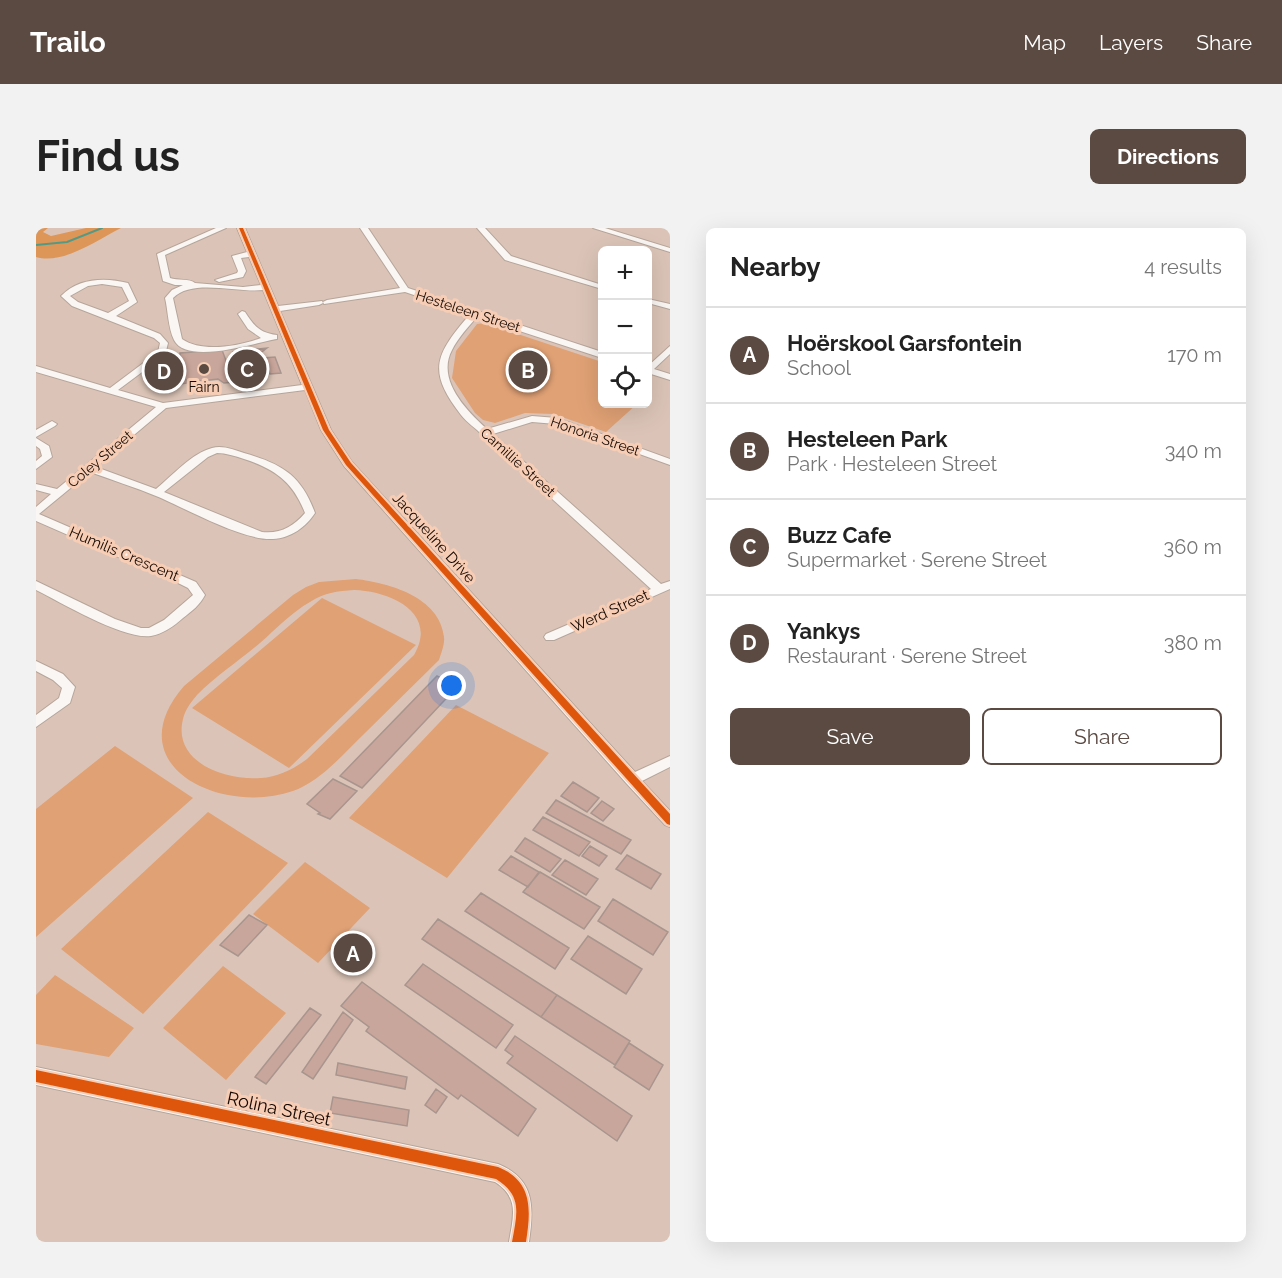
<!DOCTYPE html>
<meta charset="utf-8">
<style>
:root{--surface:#fff;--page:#f2f2f2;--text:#222;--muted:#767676;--line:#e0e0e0;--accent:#5b4a42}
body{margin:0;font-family:Raleway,sans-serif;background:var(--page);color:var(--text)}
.controls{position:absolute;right:18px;top:18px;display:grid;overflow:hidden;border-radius:9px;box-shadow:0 6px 24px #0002}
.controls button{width:54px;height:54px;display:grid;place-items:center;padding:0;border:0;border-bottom:2px solid var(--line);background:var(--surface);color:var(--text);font:30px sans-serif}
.you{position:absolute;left:416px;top:458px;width:21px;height:21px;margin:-15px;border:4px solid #fff;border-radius:50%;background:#1a73e8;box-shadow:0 0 0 9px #1a73e833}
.badge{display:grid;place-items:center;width:39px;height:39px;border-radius:50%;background:var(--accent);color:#fff;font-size:20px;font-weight:700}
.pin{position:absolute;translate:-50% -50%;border:3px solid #fff;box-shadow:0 2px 6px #0006}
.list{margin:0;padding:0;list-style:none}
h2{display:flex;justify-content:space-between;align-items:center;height:78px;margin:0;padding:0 24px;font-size:26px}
h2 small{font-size:20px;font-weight:400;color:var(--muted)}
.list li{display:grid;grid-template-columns:39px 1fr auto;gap:18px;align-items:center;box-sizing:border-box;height:96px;padding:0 24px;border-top:2px solid var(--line)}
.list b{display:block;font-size:22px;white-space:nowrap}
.list p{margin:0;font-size:20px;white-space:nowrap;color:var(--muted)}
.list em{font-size:20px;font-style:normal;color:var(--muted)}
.actions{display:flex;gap:12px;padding:18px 24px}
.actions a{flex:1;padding:14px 0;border:2px solid var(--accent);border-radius:9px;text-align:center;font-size:21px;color:var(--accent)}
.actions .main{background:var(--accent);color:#fff}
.icon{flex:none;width:33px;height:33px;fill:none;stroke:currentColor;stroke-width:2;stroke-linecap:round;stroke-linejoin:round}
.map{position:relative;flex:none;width:634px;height:1014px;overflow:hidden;border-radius:9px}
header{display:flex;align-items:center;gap:36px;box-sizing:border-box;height:84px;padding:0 30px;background:var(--accent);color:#fff}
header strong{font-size:28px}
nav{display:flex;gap:33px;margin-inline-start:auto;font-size:21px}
.intro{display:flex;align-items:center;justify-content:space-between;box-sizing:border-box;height:144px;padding:0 36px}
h1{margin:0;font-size:42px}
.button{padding:15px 27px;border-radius:9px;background:var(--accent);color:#fff;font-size:21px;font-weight:700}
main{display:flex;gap:36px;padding:0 36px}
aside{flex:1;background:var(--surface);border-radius:9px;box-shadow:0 6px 24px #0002}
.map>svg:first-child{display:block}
</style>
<header>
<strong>Trailo</strong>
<nav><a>Map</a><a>Layers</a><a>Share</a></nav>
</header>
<div class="intro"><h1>Find us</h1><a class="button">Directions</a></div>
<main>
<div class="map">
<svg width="634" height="1014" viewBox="0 0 634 1014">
<rect width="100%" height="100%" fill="#dbc4b7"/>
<path fill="#e0a175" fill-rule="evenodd" d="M 449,95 L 566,134 L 566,176 L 601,176 L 570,204 L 517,186 L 489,185 L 459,195 L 447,192 L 439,185 L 416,150 L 420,123 L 441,96 Z
M 320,351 C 353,355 404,369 408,409 C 409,416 405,426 403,432 C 378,457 353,481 328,506 C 307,526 285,553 257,563 C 186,588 79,538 148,458 L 257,367 L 270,359 L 283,354 ZM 318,362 C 353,363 403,384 378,427 L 271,531 C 258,541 242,549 225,550 C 191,553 136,535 147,491 C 149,482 155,474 161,467 C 180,448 204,432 224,415 C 240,401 256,384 274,374 C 287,365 302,363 318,362 Z
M 286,370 L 380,417 L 253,540 L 156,480 Z
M 420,477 L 513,525 L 411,650 L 313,590 Z
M 79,518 L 157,570 L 0,709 L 0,581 Z
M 172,584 L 252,635 L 107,786 L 25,721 Z
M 269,634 L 334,680 L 282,735 L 217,686 Z
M 187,738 L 250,785 L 190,852 L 127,800 Z
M 19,747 L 98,800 L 73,829 L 0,816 L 0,767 Z"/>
<path fill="#de9658" d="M 0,0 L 12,0 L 7,4 L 15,8 L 50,0 L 85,0 C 61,12 27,37 0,29 Z"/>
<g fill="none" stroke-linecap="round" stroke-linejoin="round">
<path stroke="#559985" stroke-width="2" d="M 0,17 L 31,14 L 66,0"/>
</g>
<path fill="#c9a69b" stroke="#a8958e" stroke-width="1.5" d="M 231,120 L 214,133 L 221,147 L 217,150 L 218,152 L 207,154 L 197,124 Z
M 186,122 L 198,154 L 188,155 L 182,151 L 157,154 L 150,152 L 151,155 L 145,156 L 139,154 L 138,151 L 145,150 L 140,148 L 116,149 L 137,134 L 144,128 L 144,125 Z
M 239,129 L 245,145 L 234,146 L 232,141 L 217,143 L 215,138 L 231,136 L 228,130 Z
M 401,448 L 422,458 L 326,560 L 304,548 Z
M 297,551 L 321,563 L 294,591 L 282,586 L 284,585 L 271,576 Z
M 537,554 L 563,570 L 551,584 L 525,568 Z
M 520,572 L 595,612 L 585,626 L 510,585 Z
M 566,573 L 578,581 L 567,593 L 555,585 Z
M 507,589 L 554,614 L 543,628 L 497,602 Z
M 489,610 L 525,631 L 514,644 L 479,623 Z
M 554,618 L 571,628 L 563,638 L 546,628 Z
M 591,627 L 625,646 L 615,661 L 580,641 Z
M 475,628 L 503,644 L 492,659 L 463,642 Z
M 529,632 L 562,651 L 550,667 L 516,647 Z
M 504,644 L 564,679 L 548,701 L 487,664 Z
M 445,665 L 533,720 L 519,741 L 429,683 Z
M 577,671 L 632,704 L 617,727 L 562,693 Z
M 213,687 L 231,697 L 202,728 L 184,717 Z
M 402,691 L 521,767 L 505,789 L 386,711 Z
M 552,708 L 606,741 L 590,766 L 535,731 Z
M 387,736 L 477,797 L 460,820 L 369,757 Z
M 326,754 L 500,881 L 482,908 L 425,867 L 422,871 L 330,803 L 333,799 L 305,778 Z
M 521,767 L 594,813 L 579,837 L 505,789 Z
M 274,780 L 285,787 L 230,856 L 219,849 Z
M 307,784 L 317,792 L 277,851 L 266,844 Z
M 479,808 L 596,888 L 581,913 L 471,835 L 477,828 L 469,822 Z
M 593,815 L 627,837 L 613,862 L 578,839 Z
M 302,835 L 371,849 L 369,861 L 300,847 Z
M 400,861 L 411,869 L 400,885 L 389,877 Z
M 297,869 L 373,882 L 371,898 L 294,885 Z"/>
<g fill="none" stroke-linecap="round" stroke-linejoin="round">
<defs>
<path id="minor" d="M 180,0 L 190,0 L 129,27 L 134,50 C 141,53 154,50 159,55 L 207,59 L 225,57 L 213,29 L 205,30 L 210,43 L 207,49 L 183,54 L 179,52 L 201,45 L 202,43 L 196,28 L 211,24 L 201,0 L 209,0 L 242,78 L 286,73 L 287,75 L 283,77 L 244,83 L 295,202 L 316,234 L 599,544 L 634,528 L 634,539 L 606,553 L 634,583 L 634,599 L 629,597 L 591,556 L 308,238 L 285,202 L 269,162 L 130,180 L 60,239 L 120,261 C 136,248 156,225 176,220 C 187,217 198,222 208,225 C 246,236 265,247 279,285 C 270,299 255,310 237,311 C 207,313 149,280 120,268 C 98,259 76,252 54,244 L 3,286 L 160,354 L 169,367 C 164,377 156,383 147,390 C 138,398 127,406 115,408 C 88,412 26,375 0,362 L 0,353 L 79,391 L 105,400 L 113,400 L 128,392 L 157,367 L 152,360 L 142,355 L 0,293 L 0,279 L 15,266 L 0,262 L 0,256 L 21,261 L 120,179 L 0,144 L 0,138 L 74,160 L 122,124 L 124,115 L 118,110 L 36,78 L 25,68 C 42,50 69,49 92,55 L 101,74 L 80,88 L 124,106 L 132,115 L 129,127 L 82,162 L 127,175 L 266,157 L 227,62 C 201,65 156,50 137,70 L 146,111 C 166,125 203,118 225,110 L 212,101 L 202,86 L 206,83 L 209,84 C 218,98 224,105 241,107 L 241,111 C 221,114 151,138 138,112 C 132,100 132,82 129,70 L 136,62 L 147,57 L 139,57 L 127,53 L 121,26 ZM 66,56 L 86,59 L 93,73 L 72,85 L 42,74 L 34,68 L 52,58 ZM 181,225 C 190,225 199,228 208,231 C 239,241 257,254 269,285 C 257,299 244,306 226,304 L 128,264 L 172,229 Z
M 324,0 L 332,0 L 372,60 L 566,124 L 566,130 L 563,129 L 441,89 C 432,99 422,110 416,122 C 400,152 431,183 451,201 L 496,188 L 521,190 L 634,231 L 634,237 L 520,196 L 496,194 L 457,206 L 625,356 L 634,353 L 634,361 L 518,412 L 510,412 L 508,409 L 510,406 L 615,361 L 446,207 C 440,200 431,195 425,187 C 390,142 400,126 434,86 L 369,64 L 288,76 L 287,74 L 291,72 L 364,60 Z
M 441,0 L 449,0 L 475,28 L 566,57 L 566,61 L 469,32 Z
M 557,0 L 569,0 L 634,20 L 634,24 Z
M 612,71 L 634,76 L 634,81 L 612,75 Z
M 634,118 L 634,126 L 618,141 L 634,146 L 634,152 L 612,145 L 612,138 Z
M 16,193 L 21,196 L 19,198 L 0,209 L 0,202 Z
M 0,210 L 13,218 L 16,229 L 0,241 L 0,233 L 6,228 L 4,221 L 0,218 Z
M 0,433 L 27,446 L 39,459 L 34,475 L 0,499 L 0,487 L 23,470 L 26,460 L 17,452 L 0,443 Z
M 0,839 L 462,936 C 499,951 498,979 493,1014 L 473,1014 C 477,989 484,970 459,954 L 0,857 Z"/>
</defs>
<use href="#minor" stroke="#b6a59a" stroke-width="2"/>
<use href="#minor" fill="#faf6f4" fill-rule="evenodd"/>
<defs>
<path id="cycleway" d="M 203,0 L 207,0 L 293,202 L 315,235 L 634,586 L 634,597 L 631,596 L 310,237 L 287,202 Z
M 0,842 L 462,939 C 497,953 495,982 490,1014 L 476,1014 C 481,986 487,968 460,951 L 0,854 Z"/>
</defs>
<use href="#cycleway" stroke="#f7ceb5" stroke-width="4"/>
<use href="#cycleway" fill="#de550c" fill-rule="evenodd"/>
</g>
<circle fill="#5b4a42" stroke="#f7ceb5" stroke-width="2" cx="168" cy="141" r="6"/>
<g text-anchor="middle" stroke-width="6" stroke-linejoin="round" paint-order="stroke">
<g font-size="14" fill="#160903" stroke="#f7ceb5">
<text transform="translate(432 83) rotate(18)" y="5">Hesteleen Street</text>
<text transform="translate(559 208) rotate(19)" y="5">Honoria Street</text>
<text transform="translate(64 231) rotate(-40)" y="5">Coley Street</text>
<text transform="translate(482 234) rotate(42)" y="5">Camillie Street</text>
</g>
<g font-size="14" fill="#160903" stroke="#f7ceb5">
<text x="168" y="164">Fairn</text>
</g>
<g font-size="15" fill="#160903" stroke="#f7ceb5">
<text transform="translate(398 310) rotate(48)" y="5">Jacqueline Drive</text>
<text transform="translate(88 326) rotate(23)" y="5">Humilis Crescent</text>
<text transform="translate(574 383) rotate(-24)" y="5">Werd Street</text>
</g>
<g font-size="18" fill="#160903" stroke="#f7ceb5">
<text transform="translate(243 881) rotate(12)" y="6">Rolina Street</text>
</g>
</g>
</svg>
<div class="controls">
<button>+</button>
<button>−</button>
<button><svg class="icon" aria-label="locate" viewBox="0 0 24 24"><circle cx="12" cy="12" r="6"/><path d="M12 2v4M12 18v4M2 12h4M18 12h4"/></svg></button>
</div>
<div class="you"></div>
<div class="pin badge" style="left:317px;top:725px">A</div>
<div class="pin badge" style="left:492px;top:142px">B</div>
<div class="pin badge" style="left:211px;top:141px">C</div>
<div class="pin badge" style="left:128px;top:143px">D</div>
</div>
<aside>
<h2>Nearby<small>4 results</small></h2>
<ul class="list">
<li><span class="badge">A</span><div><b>Hoërskool Garsfontein</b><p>School</p></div><em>170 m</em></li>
<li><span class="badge">B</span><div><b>Hesteleen Park</b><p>Park · Hesteleen Street</p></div><em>340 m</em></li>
<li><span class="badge">C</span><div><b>Buzz Cafe</b><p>Supermarket · Serene Street</p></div><em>360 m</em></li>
<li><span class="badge">D</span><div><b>Yankys</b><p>Restaurant · Serene Street</p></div><em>380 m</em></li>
</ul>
<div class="actions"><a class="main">Save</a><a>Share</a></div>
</aside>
</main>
